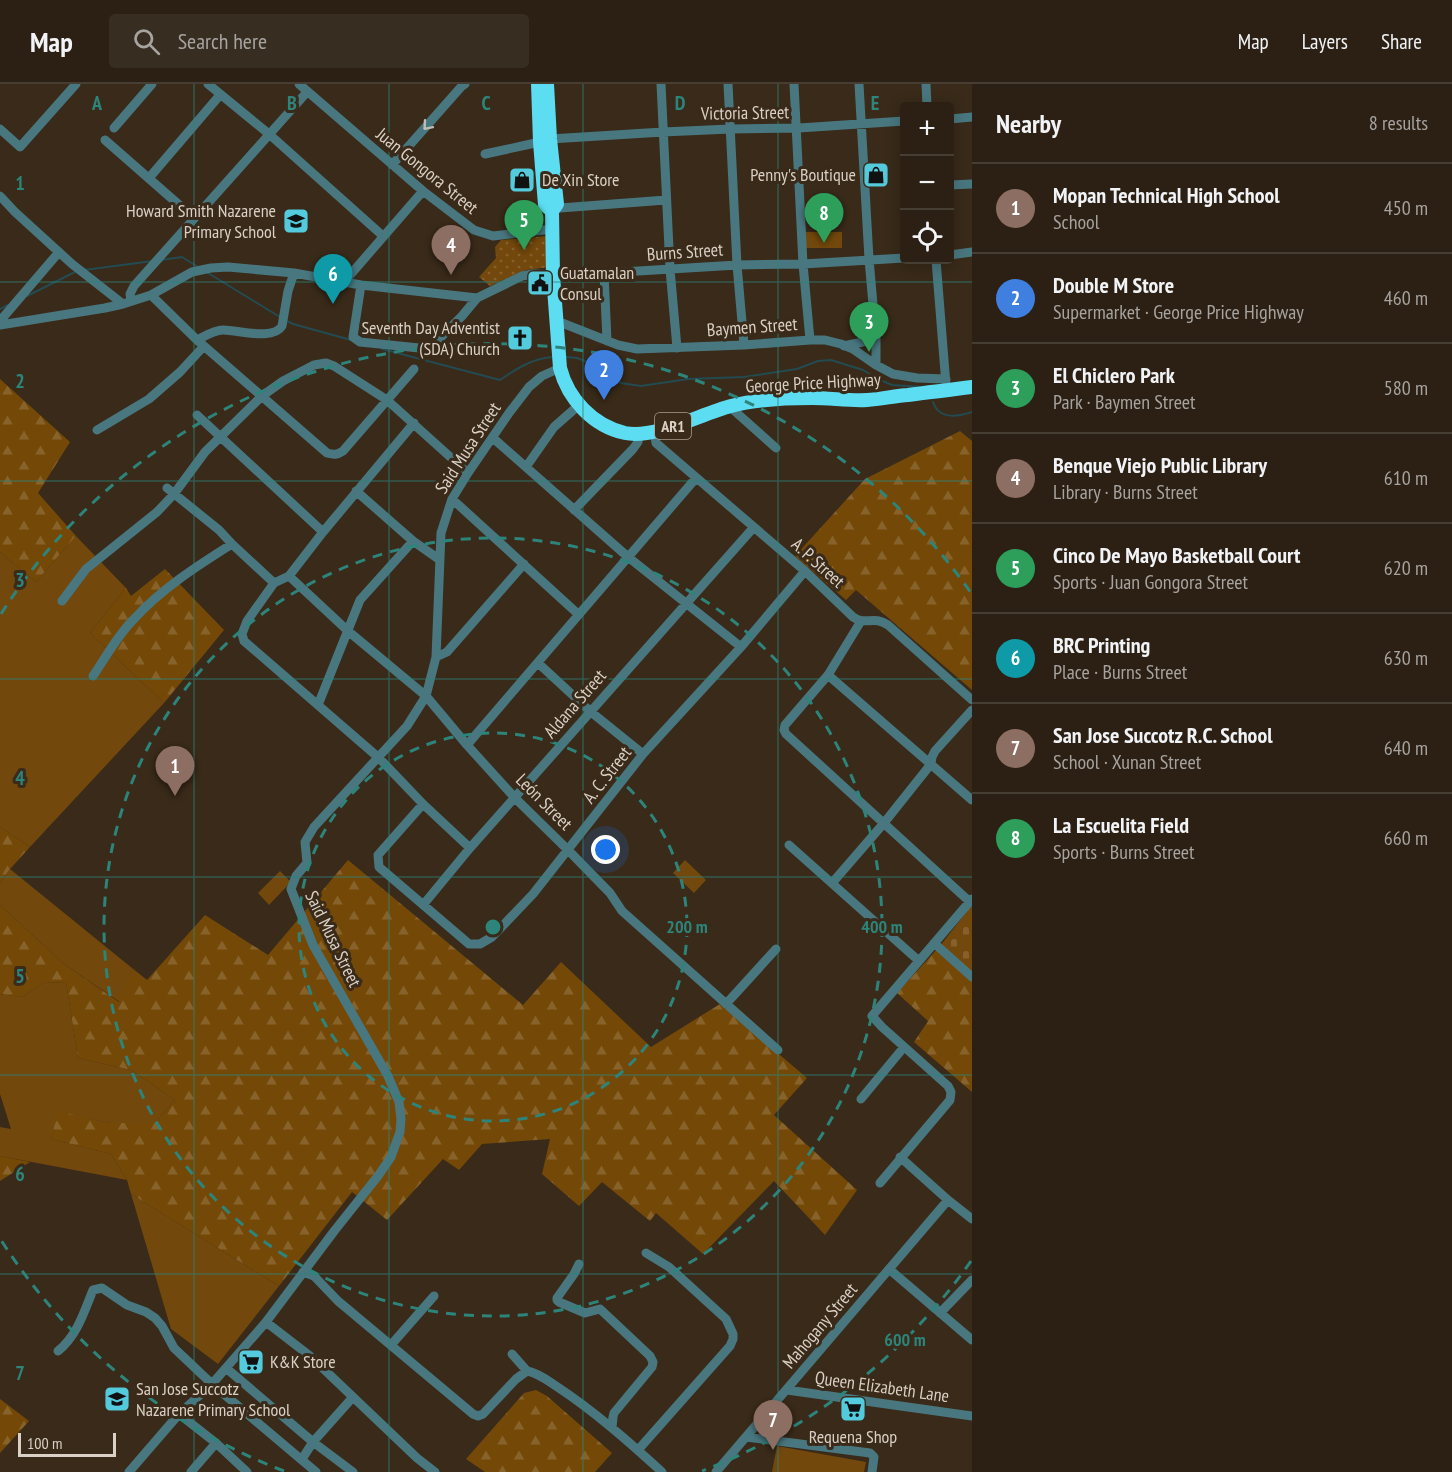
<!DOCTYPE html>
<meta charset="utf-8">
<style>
:root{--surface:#2b2013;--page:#372d21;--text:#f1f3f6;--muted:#a6a3a0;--line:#473e33;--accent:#bca0f2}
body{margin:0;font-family:"PT Sans Narrow",sans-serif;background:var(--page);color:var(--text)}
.controls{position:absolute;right:18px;top:18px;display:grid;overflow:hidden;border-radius:6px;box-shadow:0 3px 15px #0003}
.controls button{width:54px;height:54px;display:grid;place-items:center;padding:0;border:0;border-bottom:2px solid var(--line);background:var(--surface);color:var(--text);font:30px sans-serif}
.scale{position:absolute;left:18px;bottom:15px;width:98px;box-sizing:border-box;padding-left:6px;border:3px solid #dad0c5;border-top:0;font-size:16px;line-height:21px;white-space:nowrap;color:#dad0c5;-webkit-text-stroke:4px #392a19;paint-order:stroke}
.you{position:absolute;left:606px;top:766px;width:21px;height:21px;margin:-15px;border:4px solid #fff;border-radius:50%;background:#1a73e8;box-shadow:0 0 0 9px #1a73e833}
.badge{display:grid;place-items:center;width:39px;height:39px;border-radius:50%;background:var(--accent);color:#fff;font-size:20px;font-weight:700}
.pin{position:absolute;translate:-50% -50px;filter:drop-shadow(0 2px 3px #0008)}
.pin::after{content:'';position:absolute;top:32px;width:21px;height:18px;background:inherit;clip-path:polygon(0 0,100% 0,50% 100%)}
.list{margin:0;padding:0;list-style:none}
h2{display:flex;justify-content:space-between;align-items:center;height:78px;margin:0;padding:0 24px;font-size:26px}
h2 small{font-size:20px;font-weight:400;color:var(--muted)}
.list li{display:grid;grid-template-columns:39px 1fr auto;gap:18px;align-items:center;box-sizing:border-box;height:90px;padding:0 24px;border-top:2px solid var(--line)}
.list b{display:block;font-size:22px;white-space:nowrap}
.list p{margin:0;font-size:20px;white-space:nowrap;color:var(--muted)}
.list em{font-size:20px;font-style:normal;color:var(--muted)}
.icon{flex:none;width:33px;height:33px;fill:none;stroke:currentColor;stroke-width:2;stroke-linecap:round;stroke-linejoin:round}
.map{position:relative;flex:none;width:972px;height:1388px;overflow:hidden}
header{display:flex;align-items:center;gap:36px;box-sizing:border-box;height:84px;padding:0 30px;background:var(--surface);border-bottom:2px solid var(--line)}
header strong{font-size:28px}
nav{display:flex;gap:33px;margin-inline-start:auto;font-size:21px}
.search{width:420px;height:54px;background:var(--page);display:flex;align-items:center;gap:15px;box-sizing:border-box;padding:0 21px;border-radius:6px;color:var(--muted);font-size:22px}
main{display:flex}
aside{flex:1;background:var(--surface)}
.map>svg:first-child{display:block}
</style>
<header>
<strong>Map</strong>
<div class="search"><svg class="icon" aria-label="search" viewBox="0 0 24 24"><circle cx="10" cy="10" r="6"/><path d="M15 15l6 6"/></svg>Search here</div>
<nav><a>Map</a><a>Layers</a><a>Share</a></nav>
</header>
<main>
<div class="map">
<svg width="972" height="1388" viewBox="0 0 972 1388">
<defs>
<pattern id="forest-firs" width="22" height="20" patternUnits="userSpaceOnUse" patternTransform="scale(1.5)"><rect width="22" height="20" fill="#744908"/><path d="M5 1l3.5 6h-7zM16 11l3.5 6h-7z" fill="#87622a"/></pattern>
<pattern id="cemetery-stones" width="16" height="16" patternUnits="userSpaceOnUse" patternTransform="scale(1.5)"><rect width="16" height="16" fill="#72480c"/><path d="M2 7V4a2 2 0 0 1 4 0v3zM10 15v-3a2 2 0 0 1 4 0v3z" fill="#86612e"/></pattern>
<pattern id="park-dots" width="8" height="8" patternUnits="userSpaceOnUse" patternTransform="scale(1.5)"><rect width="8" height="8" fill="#72480c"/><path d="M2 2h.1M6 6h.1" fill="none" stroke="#86612e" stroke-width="1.8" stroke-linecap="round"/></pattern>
</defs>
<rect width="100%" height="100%" fill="#392a19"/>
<path fill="#72480c" d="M 806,148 L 842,148 L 842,164 L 806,164 Z
M 76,452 L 126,504 L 90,549 L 164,619 L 30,763 L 0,743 L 0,468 L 36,498 Z
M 685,776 L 706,796 L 694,809 L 673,789 Z
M 10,785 L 132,884 L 120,918 L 64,880 L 0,821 L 0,799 Z
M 280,787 L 291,798 L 269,821 L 258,809 Z
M 66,898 L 78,974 L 131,986 L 175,1016 L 155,1039 L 109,1039 L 59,1028 L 51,1055 L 111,1070 L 127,1096 L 0,1072 L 0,1043 L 11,1045 L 0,1010 L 0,910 L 22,913 L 43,899 Z
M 131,1110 L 279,1202 L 218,1280 L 171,1245 Z
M 777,1362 L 866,1378 L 864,1388 L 772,1388 Z"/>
<path fill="url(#forest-firs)" d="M 0,295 L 70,358 L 38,409 L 76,452 L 36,498 L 0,468 Z
M 960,347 L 972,357 L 972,606 L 856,506 L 846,516 L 795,472 L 865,395 Z
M 165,485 L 224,546 L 164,619 L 90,549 L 126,504 L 131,512 Z
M 0,743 L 30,763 L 10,785 L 0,799 Z
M 348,776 L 523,921 L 561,878 L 651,963 L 720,920 L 807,994 L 774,1031 L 857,1106 L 825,1151 L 774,1097 L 703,1170 L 656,1129 L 650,1137 L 602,1098 L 579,1122 L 542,1090 L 550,1055 L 482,1060 L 459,1086 L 443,1075 L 387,1136 L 352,1108 L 279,1202 L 131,1110 L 127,1096 L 111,1070 L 51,1055 L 58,1027 L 109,1039 L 155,1039 L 175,1016 L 131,986 L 78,974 L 66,898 L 43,899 L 22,913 L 0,910 L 0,821 L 64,880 L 119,918 L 132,884 L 147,896 L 205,831 L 268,871 Z
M 939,863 L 972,894 L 972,1008 L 914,958 L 928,937 L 897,909 Z
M 0,1072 L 30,1078 L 0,1097 Z
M 536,1306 L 547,1312 L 612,1369 L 595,1388 L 485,1388 L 466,1375 L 524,1309 Z
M 0,1315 L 29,1337 L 0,1369 Z"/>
<path fill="url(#cemetery-stones)" d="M 972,821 L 972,890 L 940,862 Z"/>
<path fill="url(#park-dots)" d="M 547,152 L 550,183 L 526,186 L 490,202 L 479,193 L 496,174 L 495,163 L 501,156 Z"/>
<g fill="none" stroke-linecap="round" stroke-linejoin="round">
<path stroke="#234b51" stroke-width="2" d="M 161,176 L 182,173 L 198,183
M 84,186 L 153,177
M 208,189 L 280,233
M 27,212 L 75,188
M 0,225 L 8,221
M 285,236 L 293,240 L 351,256
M 382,265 L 500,296 C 516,285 533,274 553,273
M 566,273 L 577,274 L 585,277 L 621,299 L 641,302 L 688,295 L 744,293 L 797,285 L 818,277 L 831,276 L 863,286 L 878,295 L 892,301 L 923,303
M 933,318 C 939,336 957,333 972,328"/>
<path stroke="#49777f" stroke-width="9" d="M 208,0 L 269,50 L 383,152
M 299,0 L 423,107 L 474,146 L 493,152 L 552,145
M 661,0 L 670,185 L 677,264
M 728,0 L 737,181 L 744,261
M 794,0 L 803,180 L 810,256
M 859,0 L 869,175 L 876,255 L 876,281
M 926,0 L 927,22
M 950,35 L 972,33
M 114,44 L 152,0
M 0,45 L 20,63 L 76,0
M 550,55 L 663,48 L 730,45 L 799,44 L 904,37
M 105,56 L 194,134
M 485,70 L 540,58
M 392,81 L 461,3 L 465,0
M 149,94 L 220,11
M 950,101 L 972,100
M 0,112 L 15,128 L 72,180 L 123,220
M 552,126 L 560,124 L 666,116
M 950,171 L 972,168
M 936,176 L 946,301
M 604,189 L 607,257
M 344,198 L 423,107
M 361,201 L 353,253 L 360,258 L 429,265 L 462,232 L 477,214
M 151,211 L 197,256 L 327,369 C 334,371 337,371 343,367 L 414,285
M 131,217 L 130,210 L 134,202 L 307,8
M 0,237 L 59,168
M 557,237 L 618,261 L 637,265 L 744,261 L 810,256 L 825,256 L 841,260 L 853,265 L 876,281 L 893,290 L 917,294 L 946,295
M 0,241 L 105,224 L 123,220 L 151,211 L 192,188 L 211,184 L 228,183 L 294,189 L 361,201 L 477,214 L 522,192 L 533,190 L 553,191 L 622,188 L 737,181 L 803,180 L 904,174
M 197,256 C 205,252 214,246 223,246 C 239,246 273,257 282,242 L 288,207 L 294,189
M 844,262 L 876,255
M 729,322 L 776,364
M 197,331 L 323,448
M 414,339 L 323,448 L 289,492 L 274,499 L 247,537 L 242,550 L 244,557 L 379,674 L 423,720 L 470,764
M 97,346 L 149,315 L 180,288 L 204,262
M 654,347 L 656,359 L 805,487 L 853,533 C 866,542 873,531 888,541 L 972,616
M 493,354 L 628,473 L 741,563
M 526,383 L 554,343 L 579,321
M 167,404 L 219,446 L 232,460 L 274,499
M 356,407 L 413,457 L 440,476
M 452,415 L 578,530
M 574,426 L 633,365 L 638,358 L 639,349
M 289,492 L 348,547 L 426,612 L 467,661 L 515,714 L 568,766 L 610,809 L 622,827 L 778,966
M 62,517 L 86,485 L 157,428 L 174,410 L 205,368 L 262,312 L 283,297 L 314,281 L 326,279 L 334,282 L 387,316 L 468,389
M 861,537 L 828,591 L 785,641 L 784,646 L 786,650 L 970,818
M 436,573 L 447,568 L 524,480
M 538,579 L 591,628 L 643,670
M 828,591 L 972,716
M 93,592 C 106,573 117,552 133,536 C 161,505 197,482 232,460
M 318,621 L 360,516 L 413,457
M 467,661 L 696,394
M 423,720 L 378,771 L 379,783 L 469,860 L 480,860 L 492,853 L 533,810 L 643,670 L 741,563 L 805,487
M 789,761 L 919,877
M 833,798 L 884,739 L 931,680 L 932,673 L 935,667 L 972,626
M 423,821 L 470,764 L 754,443
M 934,859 L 972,893
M 726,920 L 776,865
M 861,1015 L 904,963
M 900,1073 L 948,1116 L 972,1135
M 880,1099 L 950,1016 L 951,1008 L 948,1002 L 882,943 L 872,932 L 972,815
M 579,1180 L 574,1190 L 557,1214 L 557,1216 L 559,1218 L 585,1229 L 600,1225 L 650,1272 L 653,1278 L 652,1283 L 614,1329 L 613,1333 L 612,1344
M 889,1185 L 972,1256
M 303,1188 L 314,1192 L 338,1217 L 473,1330 L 478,1332 L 483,1330 L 516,1295 L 527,1287
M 940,1229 L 972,1196
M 266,1238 L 310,1272 L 417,1374 L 435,1388
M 391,1261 L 434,1212
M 58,1267 C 77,1252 84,1228 93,1206 L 102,1204 L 127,1221 L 146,1228 L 155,1234 L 162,1242 L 174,1264 L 212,1300 L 316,1388
M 512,1270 L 527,1287 C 538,1289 547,1296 556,1302 C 594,1327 628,1357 662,1388
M 226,1284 L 313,1358 L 353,1388
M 787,1306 L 972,1332
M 179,1330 L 216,1359 L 247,1388
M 746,1353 L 870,1369 L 874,1373 L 872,1388
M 638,1366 L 730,1262 L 733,1255 L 733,1250 L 726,1235 L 669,1183 L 646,1169
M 302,1375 L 313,1358 L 353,1313
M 129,1388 L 179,1330 L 212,1300 L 266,1238 L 335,1146 L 378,1092 L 391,1073 L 400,1048 L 401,1035 L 399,1018 L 388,992 L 313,861 L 291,805 L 296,792 L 307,779 L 305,758 L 314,743 L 407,642 L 426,612 L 436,573 L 441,449 L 452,415 L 468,389 L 509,329 L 529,303 L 542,292 L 560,284
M 191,1388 L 216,1359
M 716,1388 L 948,1116"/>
<path stroke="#5cddf2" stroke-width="14" d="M 538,0 L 540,58 L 545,121 L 552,127 L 557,120 L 550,55 L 547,0
M 552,127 L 553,191 L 560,284 C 568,315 593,342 625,349 C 656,355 700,330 731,322 C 757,315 785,314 812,314 C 831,314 849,317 867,316 C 881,315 895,312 908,311 C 930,308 951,306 972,303"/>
</g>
<defs><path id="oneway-chevron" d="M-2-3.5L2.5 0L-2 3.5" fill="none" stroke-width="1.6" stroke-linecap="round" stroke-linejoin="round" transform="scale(1.5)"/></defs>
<use stroke="#bdbeb7" href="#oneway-chevron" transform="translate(427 42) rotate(131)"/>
<path fill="none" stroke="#2d847b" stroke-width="1.5" stroke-opacity="0.55" d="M 194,0 L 194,1388M 389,0 L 389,1388M 583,0 L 583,1388M 778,0 L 778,1388M 0,198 L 972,198M 0,397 L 972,397M 0,595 L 972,595M 0,793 L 972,793M 0,991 L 972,991M 0,1190 L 972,1190"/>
<g fill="none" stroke="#2d847b" stroke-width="3" stroke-dasharray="10 8">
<circle cx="493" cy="843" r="194"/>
<circle cx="493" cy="843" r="389"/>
<path d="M971 1177A583 583 0 0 1 702 1387M284 1387A583 583 0 0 1 1 1156M1 530A583 583 0 0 1 971 509"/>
</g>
<defs>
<symbol id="shop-square" viewBox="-11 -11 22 22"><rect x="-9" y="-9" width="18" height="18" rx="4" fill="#54cadd" stroke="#392a19"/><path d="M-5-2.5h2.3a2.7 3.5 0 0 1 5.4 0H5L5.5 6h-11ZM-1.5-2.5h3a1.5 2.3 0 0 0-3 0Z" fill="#111"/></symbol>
<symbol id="school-square" viewBox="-11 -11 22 22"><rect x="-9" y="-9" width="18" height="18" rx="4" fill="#54cadd" stroke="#392a19"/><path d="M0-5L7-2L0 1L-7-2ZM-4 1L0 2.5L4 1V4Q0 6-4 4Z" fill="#111"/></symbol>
<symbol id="civic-square" viewBox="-11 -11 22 22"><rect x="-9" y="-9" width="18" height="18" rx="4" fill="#54cadd" stroke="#392a19"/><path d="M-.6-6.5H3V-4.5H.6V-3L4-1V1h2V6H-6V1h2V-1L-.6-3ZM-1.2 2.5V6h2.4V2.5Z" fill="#111"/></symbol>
<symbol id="church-square" viewBox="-11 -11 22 22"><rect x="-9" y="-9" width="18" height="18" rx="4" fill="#54cadd" stroke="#392a19"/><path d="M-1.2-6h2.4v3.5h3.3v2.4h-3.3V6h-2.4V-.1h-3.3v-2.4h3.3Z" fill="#111"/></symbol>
<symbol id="supermarket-square" viewBox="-11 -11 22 22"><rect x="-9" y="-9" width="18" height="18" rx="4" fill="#54cadd" stroke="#392a19"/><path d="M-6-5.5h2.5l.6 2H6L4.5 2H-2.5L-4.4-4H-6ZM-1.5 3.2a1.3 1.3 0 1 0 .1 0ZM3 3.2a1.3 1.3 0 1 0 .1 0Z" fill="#111"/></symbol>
</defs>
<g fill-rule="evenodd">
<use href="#shop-square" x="861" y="76" width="30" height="30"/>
<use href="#shop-square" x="507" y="81" width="30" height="30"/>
<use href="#school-square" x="281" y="122" width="30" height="30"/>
<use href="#civic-square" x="525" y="184" width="30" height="30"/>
<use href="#church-square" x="505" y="239" width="30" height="30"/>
<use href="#supermarket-square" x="236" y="1263" width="30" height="30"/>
<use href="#school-square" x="102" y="1300" width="30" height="30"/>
<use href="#supermarket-square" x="838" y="1310" width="30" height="30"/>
</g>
<g text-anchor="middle" stroke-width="6" stroke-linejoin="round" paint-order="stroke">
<rect fill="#392a19" stroke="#aa9e91" stroke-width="1.5" x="655" y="329" width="36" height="26" rx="4.5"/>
<g font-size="16" font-weight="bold" fill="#dad0c5">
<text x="673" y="348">AR1</text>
</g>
<g font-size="18" fill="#dad0c5" stroke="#392a19">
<text transform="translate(745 29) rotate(-1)" y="6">Victoria Street</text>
<text transform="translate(427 87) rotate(39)" y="6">Juan Gongora Street</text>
<text transform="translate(685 168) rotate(-4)" y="6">Burns Street</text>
<text transform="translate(752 243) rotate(-4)" y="6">Baymen Street</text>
<text transform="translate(813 299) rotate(-3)" y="6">George Price Highway</text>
<text transform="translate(468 364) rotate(-57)" y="6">Said Musa Street</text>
<text transform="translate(818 479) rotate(42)" y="6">A. P. Street</text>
<text transform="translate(575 620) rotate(-49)" y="6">Aldana Street</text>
<text transform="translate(607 691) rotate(-52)" y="6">A. C. Street</text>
<text transform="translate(544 718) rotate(45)" y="6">León Street</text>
<text transform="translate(333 855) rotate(64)" y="6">Said Musa Street</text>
<text transform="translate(820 1242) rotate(-50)" y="6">Mahogany Street</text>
<text transform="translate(882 1303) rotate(8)" y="6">Queen Elizabeth Lane</text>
</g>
<g font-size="18" fill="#dad0c5" stroke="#392a19" text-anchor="start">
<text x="856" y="97" text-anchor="end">Penny's Boutique</text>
<text x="542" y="102">De Xin Store</text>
<text x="276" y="133" text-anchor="end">Howard Smith Nazarene<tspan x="276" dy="21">Primary School</tspan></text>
<text x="560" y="195">Guatamalan<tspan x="560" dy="21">Consul</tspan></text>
<text x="500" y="250" text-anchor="end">Seventh Day Adventist<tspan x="500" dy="21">(SDA) Church</tspan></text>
<text x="270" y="1284">K&amp;K Store</text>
<text x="136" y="1311">San Jose Succotz<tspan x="136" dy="21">Nazarene Primary School</tspan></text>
<text x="853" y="1359" text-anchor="middle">Requena Shop</text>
</g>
</g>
<g font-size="20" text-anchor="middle" font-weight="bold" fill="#2d847b" stroke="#392a19" stroke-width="6" stroke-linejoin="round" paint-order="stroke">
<text x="97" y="26">A</text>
<text x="292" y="26">B</text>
<text x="486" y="26">C</text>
<text x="680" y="26">D</text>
<text x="875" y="26">E</text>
<text x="20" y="106">1</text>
<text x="20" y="304">2</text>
<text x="20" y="503">3</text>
<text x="20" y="701">4</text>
<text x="20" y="899">5</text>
<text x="20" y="1097">6</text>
<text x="20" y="1296">7</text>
</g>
<circle cx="493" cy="843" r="9" fill="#2d847b" stroke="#392a19" stroke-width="3"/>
<g font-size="18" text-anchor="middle" font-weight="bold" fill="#2d847b" stroke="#392a19" stroke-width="6" stroke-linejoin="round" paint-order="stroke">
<text x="687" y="849">200 m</text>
<text x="882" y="849">400 m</text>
<text x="905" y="1262">600 m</text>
</g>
</svg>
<div class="controls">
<button>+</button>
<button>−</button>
<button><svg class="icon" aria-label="locate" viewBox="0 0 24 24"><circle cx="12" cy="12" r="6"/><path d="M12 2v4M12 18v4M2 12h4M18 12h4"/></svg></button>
</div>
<div class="scale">100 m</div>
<div class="you"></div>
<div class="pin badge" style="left:175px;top:712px;background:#8d6e63">1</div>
<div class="pin badge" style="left:604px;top:316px;background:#3f7fe0">2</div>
<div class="pin badge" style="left:869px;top:268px;background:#2e9e5b">3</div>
<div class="pin badge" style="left:451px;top:191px;background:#8d6e63">4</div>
<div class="pin badge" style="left:524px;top:166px;background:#2e9e5b">5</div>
<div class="pin badge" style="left:333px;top:220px;background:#0f9aa8">6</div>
<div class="pin badge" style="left:773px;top:1366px;background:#8d6e63">7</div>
<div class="pin badge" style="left:824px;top:159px;background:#2e9e5b">8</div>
</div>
<aside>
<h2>Nearby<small>8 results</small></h2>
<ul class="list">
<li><span class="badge" style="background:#8d6e63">1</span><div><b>Mopan Technical High School</b><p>School</p></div><em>450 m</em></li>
<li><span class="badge" style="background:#3f7fe0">2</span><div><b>Double M Store</b><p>Supermarket · George Price Highway</p></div><em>460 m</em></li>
<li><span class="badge" style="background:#2e9e5b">3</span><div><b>El Chiclero Park</b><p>Park · Baymen Street</p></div><em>580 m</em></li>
<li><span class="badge" style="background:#8d6e63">4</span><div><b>Benque Viejo Public Library</b><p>Library · Burns Street</p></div><em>610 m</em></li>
<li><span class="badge" style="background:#2e9e5b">5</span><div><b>Cinco De Mayo Basketball Court</b><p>Sports · Juan Gongora Street</p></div><em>620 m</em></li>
<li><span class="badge" style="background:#0f9aa8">6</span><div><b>BRC Printing</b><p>Place · Burns Street</p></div><em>630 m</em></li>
<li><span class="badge" style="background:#8d6e63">7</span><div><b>San Jose Succotz R.C. School</b><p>School · Xunan Street</p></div><em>640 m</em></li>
<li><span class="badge" style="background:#2e9e5b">8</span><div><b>La Escuelita Field</b><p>Sports · Burns Street</p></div><em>660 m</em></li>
</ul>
</aside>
</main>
